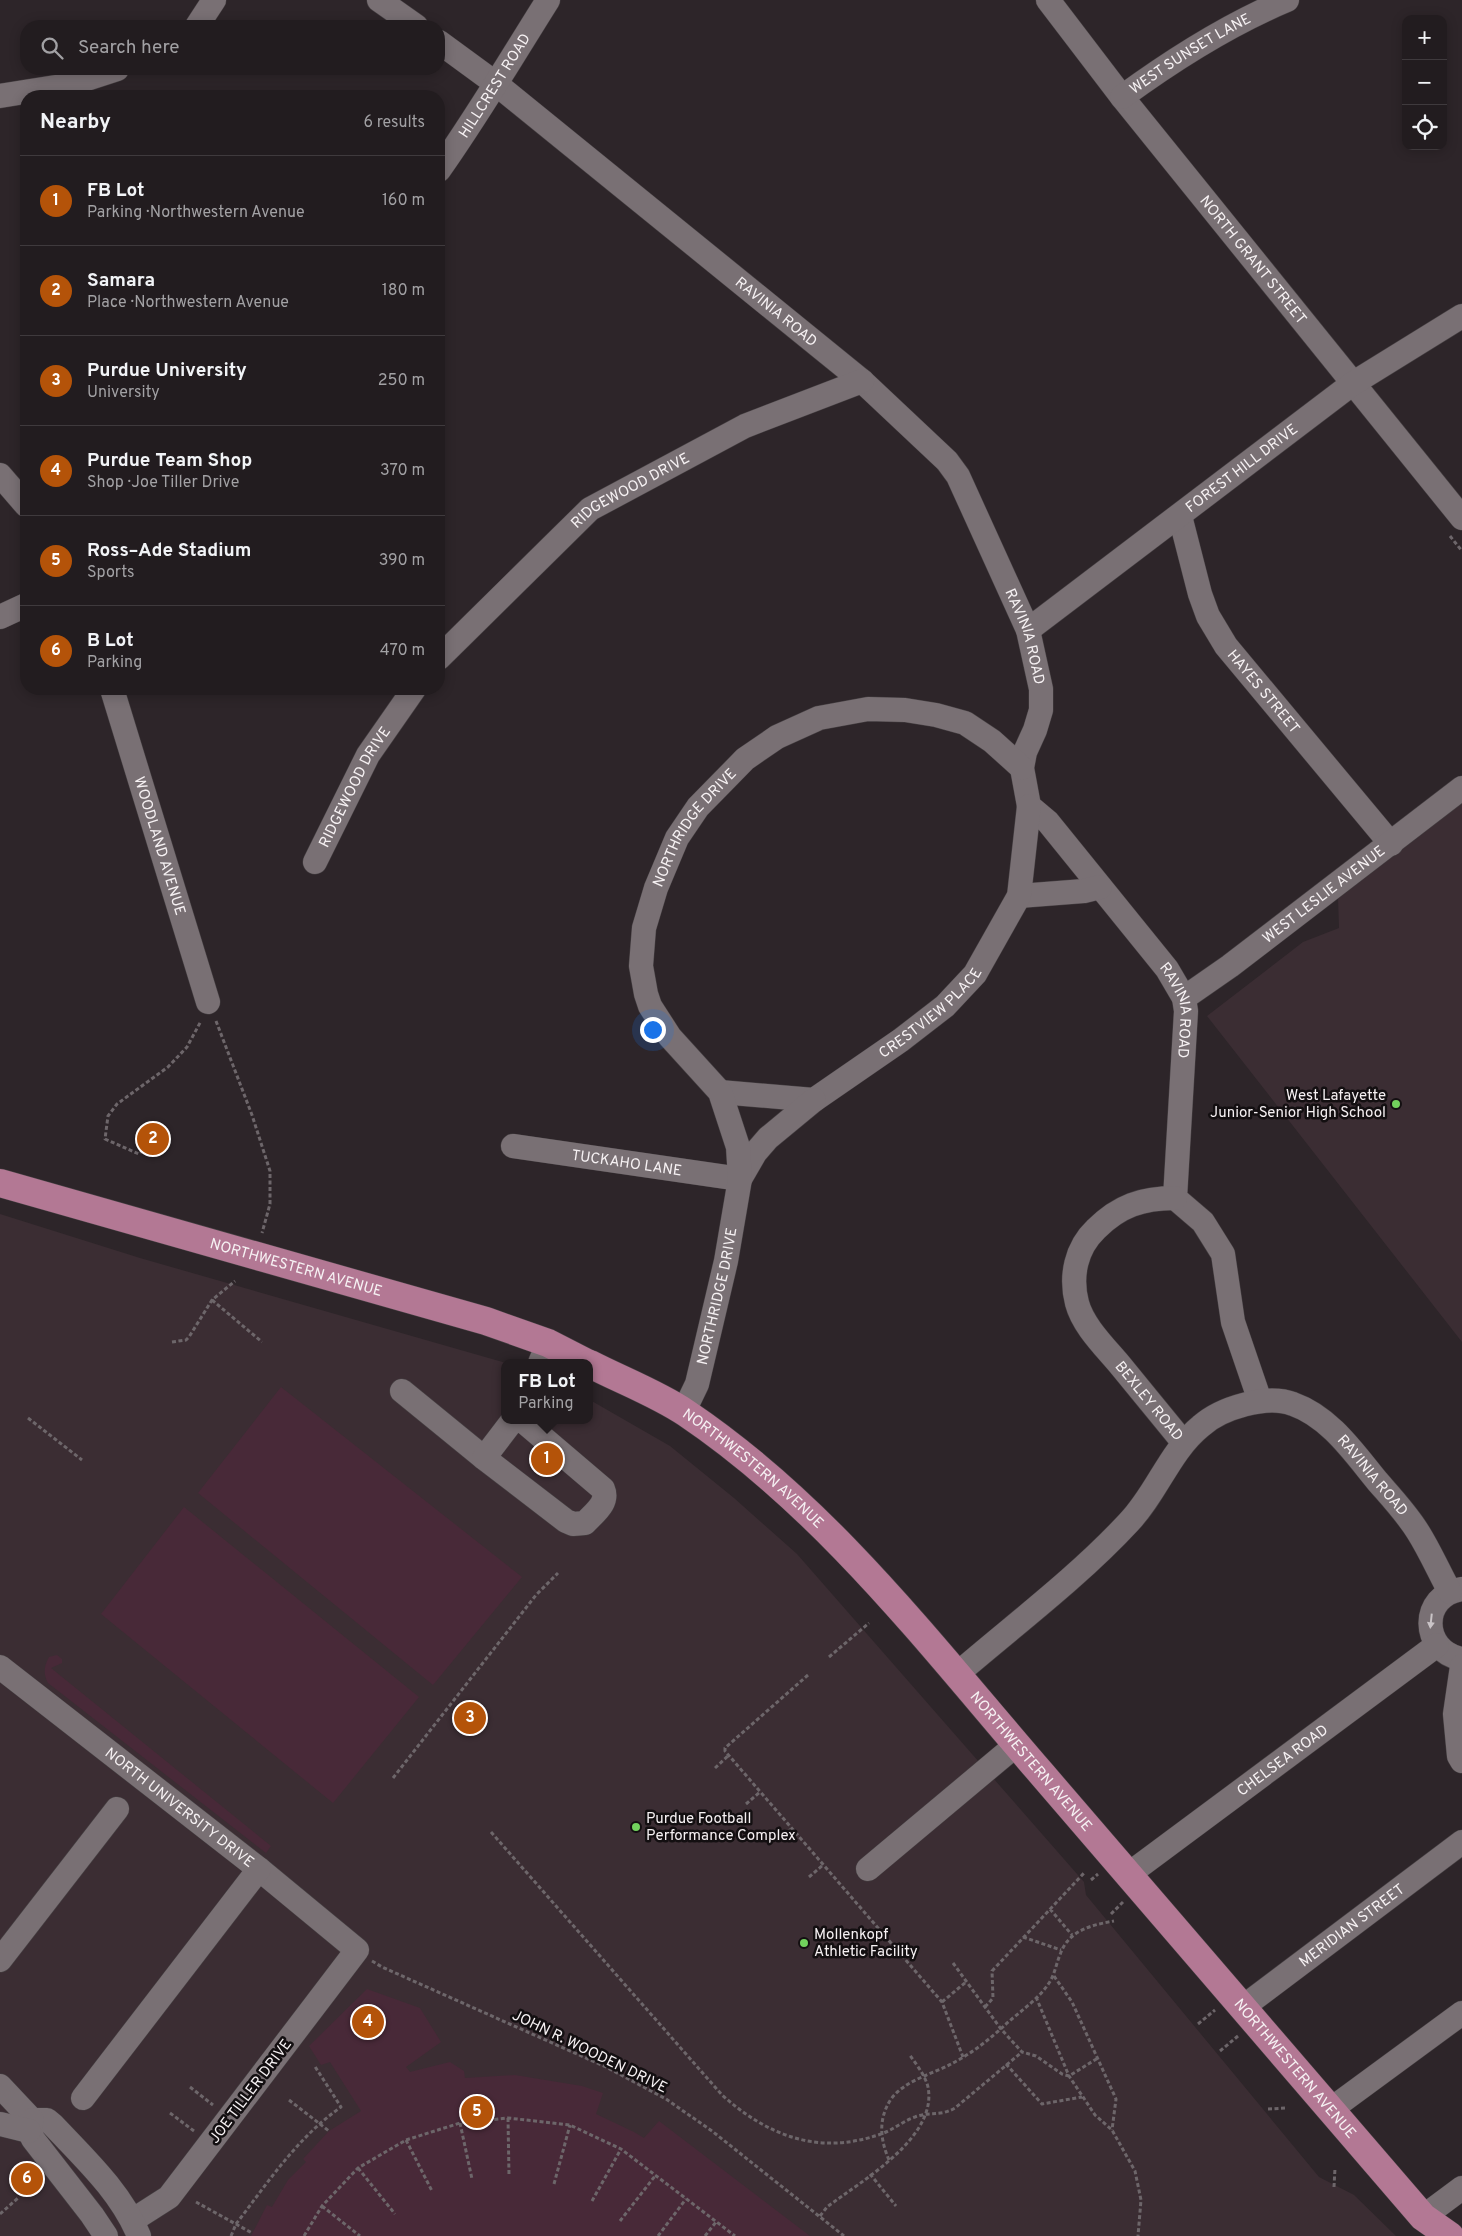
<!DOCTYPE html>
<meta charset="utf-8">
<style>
:root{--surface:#221c1f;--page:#2a2528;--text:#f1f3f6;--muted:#a2a1a4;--line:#3f3a3d;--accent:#b45309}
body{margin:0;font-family:Overpass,sans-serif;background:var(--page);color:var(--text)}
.controls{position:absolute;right:15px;top:15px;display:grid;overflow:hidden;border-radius:10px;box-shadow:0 2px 12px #0003}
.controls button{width:45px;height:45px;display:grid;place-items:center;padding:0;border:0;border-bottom:1px solid var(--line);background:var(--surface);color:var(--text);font:25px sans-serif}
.you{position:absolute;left:652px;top:1029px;width:18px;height:18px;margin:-12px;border:4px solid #fff;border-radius:50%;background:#1a73e8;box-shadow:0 0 0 8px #1a73e833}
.badge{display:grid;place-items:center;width:32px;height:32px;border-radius:50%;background:var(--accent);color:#fff;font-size:16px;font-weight:700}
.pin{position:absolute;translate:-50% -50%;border:2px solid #fff;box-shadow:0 1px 5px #0006}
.popup{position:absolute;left:501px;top:1359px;width:92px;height:65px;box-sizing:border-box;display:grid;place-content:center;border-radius:10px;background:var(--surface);filter:drop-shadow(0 1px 4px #0005);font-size:16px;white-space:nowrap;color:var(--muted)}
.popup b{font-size:19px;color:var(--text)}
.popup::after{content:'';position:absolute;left:50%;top:100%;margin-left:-10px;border:10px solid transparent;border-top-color:var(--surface)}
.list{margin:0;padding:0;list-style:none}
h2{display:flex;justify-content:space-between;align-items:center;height:65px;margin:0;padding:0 20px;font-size:21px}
h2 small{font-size:16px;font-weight:400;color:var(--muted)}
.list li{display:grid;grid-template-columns:32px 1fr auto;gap:15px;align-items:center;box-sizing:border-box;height:90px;padding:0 20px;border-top:1px solid var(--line)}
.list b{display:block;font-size:19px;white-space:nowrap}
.list p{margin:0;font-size:16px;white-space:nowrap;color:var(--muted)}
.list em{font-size:16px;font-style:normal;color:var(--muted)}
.icon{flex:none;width:28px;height:28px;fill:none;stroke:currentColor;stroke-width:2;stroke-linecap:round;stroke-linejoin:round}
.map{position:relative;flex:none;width:1462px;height:2236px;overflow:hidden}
.search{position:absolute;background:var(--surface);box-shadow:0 2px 12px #0003;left:20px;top:20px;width:425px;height:55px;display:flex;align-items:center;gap:12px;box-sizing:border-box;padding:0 18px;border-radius:20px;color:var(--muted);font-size:19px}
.panel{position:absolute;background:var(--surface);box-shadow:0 2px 12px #0003;left:20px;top:90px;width:425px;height:605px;border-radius:20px}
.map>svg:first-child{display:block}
</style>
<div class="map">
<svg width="1462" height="2236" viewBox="0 0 1462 2236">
<rect width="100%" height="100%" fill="#2d2529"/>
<path fill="#3b2d33" d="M 1462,803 L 1462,1342 L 1207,1016 L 1303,942 L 1339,928 L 1338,898 Z
M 0,1214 L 140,1258 L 506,1363 L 504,1420 L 590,1420 L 590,1400 L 670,1446 L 734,1498 L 797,1554 L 1084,1882 L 1086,1895 L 1319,2177 L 1354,2195 L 1396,2236 L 0,2236 Z"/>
<path fill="#482938" d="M 281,1387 L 522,1577 L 433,1685 L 198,1493 Z
M 184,1507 L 419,1697 L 333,1803 L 101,1614 Z
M 57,1655 L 62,1659 L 62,1663 L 51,1668 L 271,1846 L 266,1853 L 48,1683 C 43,1674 44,1666 49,1657 Z
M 367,1989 L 420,2008 L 441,2042 L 406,2067 L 410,2072 L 450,2062 L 464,2071 L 465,2078 L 515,2075 L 582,2086 L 603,2093 L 596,2114 L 634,2132 L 644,2138 L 659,2121 L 810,2236 L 251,2236 L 267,2205 L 272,2207 L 288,2180 L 306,2162 L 303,2159 L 329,2131 L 361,2111 L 330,2062 L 321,2065 L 309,2046 Z"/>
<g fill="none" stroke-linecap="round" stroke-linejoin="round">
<defs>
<g id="minor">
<path d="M 379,0 L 416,26"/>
<path id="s1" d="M 1048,0 L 1122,97 L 1462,518"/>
<path d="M 197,26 L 214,0"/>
<path id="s2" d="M 439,42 L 495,83 L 862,381 L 947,461 L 958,476 L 1028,630 L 1041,689 L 1041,710 L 1035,730 L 1025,752 L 1022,768 L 1029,806 L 1048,822 L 1167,969 L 1184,998 L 1186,1011 L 1175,1198 L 1203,1222 L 1223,1254 L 1233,1322 L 1260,1401"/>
<path d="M 0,96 L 68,85 L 117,69"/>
<path id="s3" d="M 1122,97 C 1174,59 1227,25 1287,0"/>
<path id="s4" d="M 439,170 C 478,115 512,57 548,0"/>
<path d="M 0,475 L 26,505"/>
<path id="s5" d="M 1180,516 L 1200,594 L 1208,616 L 1226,646 L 1391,844"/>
<path d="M 0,617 L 26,605"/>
<path id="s6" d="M 1028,630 L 1352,384 L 1462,316"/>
<path id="s7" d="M 439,658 L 590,509 L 745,426 L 862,381"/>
<path id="s8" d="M 112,689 L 208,1002"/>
<path id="s9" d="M 315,862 L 368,755 L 414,689"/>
<path d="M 1019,896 L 1084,891 L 1100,887"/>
<path id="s10" d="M 1184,998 L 1230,966 L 1462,788"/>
<path id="s11" d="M 720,1092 L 814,1100 L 901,1040 L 945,1006 L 975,974 L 1019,896 L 1029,806"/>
<path id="s12" d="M 513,1146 L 740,1179 L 755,1153 L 768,1138 L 814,1100"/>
<path id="s13" d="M 1175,1198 C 1142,1198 1119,1206 1096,1229 C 1076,1248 1070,1276 1077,1303 C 1083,1326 1105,1347 1120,1365 C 1141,1391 1162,1416 1183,1442"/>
<path d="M 540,1363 L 548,1343"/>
<path d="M 402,1391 L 484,1458"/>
<path id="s14" d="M 684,1411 L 697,1384 L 726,1261 L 740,1179 L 738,1147 L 720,1092 L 670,1037 L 650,1006 L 646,994 L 641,966 L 644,928 L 656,888 L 677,838 L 698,807 L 745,759 L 777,737 L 819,718 L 868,709 L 905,710 L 936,715 L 965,723 L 992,741 L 1022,768"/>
<path d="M 513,1420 L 484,1458 L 566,1521 L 573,1524 L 585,1523 C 594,1513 609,1503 603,1489 L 522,1420"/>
<path d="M 1462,1589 C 1420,1595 1420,1651 1462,1659"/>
<path d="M 1462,1666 L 1455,1714 L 1459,1756 L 1462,1761"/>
<path id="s15" d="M 0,1667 L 259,1869 L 357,1950 L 169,2197 L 133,2220"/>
<path id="s16" d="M 956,1675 C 1014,1625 1077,1578 1129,1522 C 1157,1493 1169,1452 1201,1426 C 1221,1408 1267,1394 1293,1404 C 1330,1417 1354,1453 1378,1482 C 1392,1498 1407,1514 1418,1532 C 1430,1551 1439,1572 1450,1592"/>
<path d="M 868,1869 L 1016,1745"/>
<path id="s17" d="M 1129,1874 L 1437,1645"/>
<path d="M 0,1960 L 117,1809"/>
<path id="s18" d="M 1243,2007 L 1462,1842"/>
<path d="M 0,2086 L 32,2120 L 47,2120 L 53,2125 C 85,2159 121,2192 139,2236"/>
<path d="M 83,2098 L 259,1869"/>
<path d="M 1330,2110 L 1462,2013"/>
<path d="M 32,2120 L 29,2131 L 33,2139 L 92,2215 L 106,2236"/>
<path d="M 0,2124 L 29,2131"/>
<path d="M 1423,2217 L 1462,2188"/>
</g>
<g id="major">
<path id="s19" d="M 0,1183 L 486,1321 L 548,1343 L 587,1363"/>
<path id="s20" d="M 590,1364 C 621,1380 658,1394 686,1413 C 827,1508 931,1646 1041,1773 C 1169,1920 1295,2069 1423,2217 L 1450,2236"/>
</g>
</defs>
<use href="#minor" stroke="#464043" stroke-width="25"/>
<use href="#major" stroke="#464043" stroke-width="29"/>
<path stroke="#6d666a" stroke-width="3" stroke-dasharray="4 2.5" stroke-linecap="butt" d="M 1450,536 L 1462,551
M 216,1021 L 252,1115 L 270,1171 L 270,1204 L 262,1233
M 143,1150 L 139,1154 L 105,1139 L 108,1116 L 117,1104 L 168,1067 L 187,1047 L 201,1021
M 212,1300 L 262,1342
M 172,1342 L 186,1340 L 189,1337 L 212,1300 L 235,1281
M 28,1418 L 82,1460
M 829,1657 L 869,1623
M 808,1675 L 725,1748 L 725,1751 L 942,2002 L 963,2057
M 715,1768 L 729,1755
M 393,1778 L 536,1595 L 558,1573
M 746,1804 L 760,1792
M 491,1832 L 722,2095 C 768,2136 819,2156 881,2134 C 893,2130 903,2121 915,2117 C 930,2111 939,2117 955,2108 L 1022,2052
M 778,1841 L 792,1828
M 809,1877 L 823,1865
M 1091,1880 L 1098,1874
M 1050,1909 L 1072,1935
M 1111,1914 L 1123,1902
M 1023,1937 L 1061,1950
M 372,1961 L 382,1967 L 606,2067 L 666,2099 L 712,2131 L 844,2236
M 953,1963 L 1001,2029 L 1022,2052 L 1036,2056 L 1062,2074 L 1069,2076 L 1098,2058
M 1054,1976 L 1072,2002 L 1116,2099 L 1112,2130
M 1036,1997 L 1069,2076 L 1095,2115 L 1112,2130 L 1135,2171 L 1141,2200 L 1138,2236
M 942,2002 L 966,1982
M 985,2007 L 993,1998 L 992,1971 L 1085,1872
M 1198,2024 L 1215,2010
M 1220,2051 L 1238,2036
M 1006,2064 L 1042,2104 L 1082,2097
M 190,2087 L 213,2105
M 289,2100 L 329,2131
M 1268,2109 L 1287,2108
M 170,2113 L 194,2131
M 508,2118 L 509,2175
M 460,2123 L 472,2179
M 406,2140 L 432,2191
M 889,2160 C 880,2139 878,2119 891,2099 C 905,2080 933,2074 953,2063 C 972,2053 990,2039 1005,2025 C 1019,2012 1039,1999 1049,1983 C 1055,1974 1056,1964 1060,1955 C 1068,1930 1092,1925 1114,1921
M 358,2168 L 395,2214
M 870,2174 L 896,2206
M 554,2184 L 570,2125
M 1334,2187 L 1335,2168
M 592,2201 L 621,2149
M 196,2202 L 252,2233
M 322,2206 L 360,2236
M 0,2214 L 18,2198
M 820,2216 L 827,2207 C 861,2181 938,2138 928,2087 C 925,2075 916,2064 909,2054
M 620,2221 L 655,2176
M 231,2236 L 236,2224 C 269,2181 297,2138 341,2107 L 314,2065
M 304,2236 L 322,2206 L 358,2168 L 406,2140 L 460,2123 L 508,2118 L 570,2125 L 621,2149 L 735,2236
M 658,2236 L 686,2199
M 705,2236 L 716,2222"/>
<use href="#minor" stroke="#797074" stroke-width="24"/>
<use href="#major" stroke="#b37894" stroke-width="28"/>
</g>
<defs><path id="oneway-solid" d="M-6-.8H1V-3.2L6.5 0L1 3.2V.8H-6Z" transform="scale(1.25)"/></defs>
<use fill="#cac4c7" href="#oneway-solid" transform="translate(1431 1621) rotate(96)"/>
<g fill="#72d25d" stroke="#130f11" stroke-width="2">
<circle cx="1396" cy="1104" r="5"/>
<circle cx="636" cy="1827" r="5"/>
<circle cx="804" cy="1943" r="5"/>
</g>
<g text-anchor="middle" stroke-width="5" stroke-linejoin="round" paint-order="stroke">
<g font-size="15" fill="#f6f1f3" stroke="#130f11">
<text dy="5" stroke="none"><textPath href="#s3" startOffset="81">WEST SUNSET LANE</textPath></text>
<text dy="5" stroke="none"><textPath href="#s4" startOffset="101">HILLCREST ROAD</textPath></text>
<text dy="5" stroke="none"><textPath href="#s1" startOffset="331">NORTH GRANT STREET</textPath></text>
<text dy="5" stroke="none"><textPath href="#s2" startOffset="432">RAVINIA ROAD</textPath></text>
<text dy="5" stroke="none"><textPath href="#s6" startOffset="268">FOREST HILL DRIVE</textPath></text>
<text dy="5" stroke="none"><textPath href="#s7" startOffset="256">RIDGEWOOD DRIVE</textPath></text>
<text dy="5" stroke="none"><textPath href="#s2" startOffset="852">RAVINIA ROAD</textPath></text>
<text dy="5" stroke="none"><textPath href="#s5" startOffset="198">HAYES STREET</textPath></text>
<text dy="5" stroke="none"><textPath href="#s9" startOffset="85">RIDGEWOOD DRIVE</textPath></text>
<text dy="5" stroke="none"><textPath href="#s14" startOffset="634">NORTHRIDGE DRIVE</textPath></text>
<text dy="5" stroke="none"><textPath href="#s8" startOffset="164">WOODLAND AVENUE</textPath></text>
<text dy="5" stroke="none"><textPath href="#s10" startOffset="174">WEST LESLIE AVENUE</textPath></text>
<text dy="5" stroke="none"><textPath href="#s11" startOffset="240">CRESTVIEW PLACE</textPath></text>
<text dy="5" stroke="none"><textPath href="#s2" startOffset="1286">RAVINIA ROAD</textPath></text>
<text dy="5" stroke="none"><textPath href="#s12" startOffset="115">TUCKAHO LANE</textPath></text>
<text dy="5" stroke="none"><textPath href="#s19" startOffset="308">NORTHWESTERN AVENUE</textPath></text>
<text dy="5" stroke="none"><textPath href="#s14" startOffset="120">NORTHRIDGE DRIVE</textPath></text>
<text dy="5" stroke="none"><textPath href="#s13" startOffset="290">BEXLEY ROAD</textPath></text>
<text dy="5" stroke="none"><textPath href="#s20" startOffset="195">NORTHWESTERN AVENUE</textPath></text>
<text dy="5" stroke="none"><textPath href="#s16" startOffset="558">RAVINIA ROAD</textPath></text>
<text dy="5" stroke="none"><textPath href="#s17" startOffset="191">CHELSEA ROAD</textPath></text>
<text dy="5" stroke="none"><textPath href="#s20" startOffset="600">NORTHWESTERN AVENUE</textPath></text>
<text dy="5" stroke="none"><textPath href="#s15" startOffset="228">NORTH UNIVERSITY DRIVE</textPath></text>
<text dy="5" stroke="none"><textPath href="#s18" startOffset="136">MERIDIAN STREET</textPath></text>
<text transform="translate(590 2051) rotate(26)" y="5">JOHN R. WOODEN DRIVE</text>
<text dy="5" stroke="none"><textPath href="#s20" startOffset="1005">NORTHWESTERN AVENUE</textPath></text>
<text transform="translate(250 2091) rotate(-53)" y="5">JOE TILLER DRIVE</text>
</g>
<g font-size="15" fill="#f6f1f3" stroke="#130f11" text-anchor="start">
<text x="1386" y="1100" text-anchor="end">West Lafayette<tspan x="1386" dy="17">Junior-Senior High School</tspan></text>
<text x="646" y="1823">Purdue Football<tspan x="646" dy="17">Performance Complex</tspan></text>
<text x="814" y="1939">Mollenkopf<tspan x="814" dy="17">Athletic Facility</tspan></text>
</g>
</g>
</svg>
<div class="controls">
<button>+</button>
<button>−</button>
<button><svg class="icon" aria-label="locate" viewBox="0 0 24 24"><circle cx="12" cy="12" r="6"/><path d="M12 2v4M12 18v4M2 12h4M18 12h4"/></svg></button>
</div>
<div class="you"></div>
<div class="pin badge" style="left:547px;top:1459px">1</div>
<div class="popup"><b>FB Lot</b>Parking</div>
<div class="pin badge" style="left:153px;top:1139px">2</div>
<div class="pin badge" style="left:470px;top:1718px">3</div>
<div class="pin badge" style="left:368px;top:2022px">4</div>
<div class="pin badge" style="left:477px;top:2112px">5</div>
<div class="pin badge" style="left:27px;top:2179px">6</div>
<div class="search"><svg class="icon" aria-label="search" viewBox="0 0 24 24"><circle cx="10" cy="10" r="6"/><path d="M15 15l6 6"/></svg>Search here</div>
<section class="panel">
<h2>Nearby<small>6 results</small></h2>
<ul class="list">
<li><span class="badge">1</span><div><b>FB Lot</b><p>Parking · Northwestern Avenue</p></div><em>160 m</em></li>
<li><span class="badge">2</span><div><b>Samara</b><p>Place · Northwestern Avenue</p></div><em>180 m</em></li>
<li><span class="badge">3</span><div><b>Purdue University</b><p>University</p></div><em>250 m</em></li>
<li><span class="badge">4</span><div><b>Purdue Team Shop</b><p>Shop · Joe Tiller Drive</p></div><em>370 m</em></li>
<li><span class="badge">5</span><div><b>Ross–Ade Stadium</b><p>Sports</p></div><em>390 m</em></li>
<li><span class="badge">6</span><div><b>B Lot</b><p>Parking</p></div><em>470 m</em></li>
</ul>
</section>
</div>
